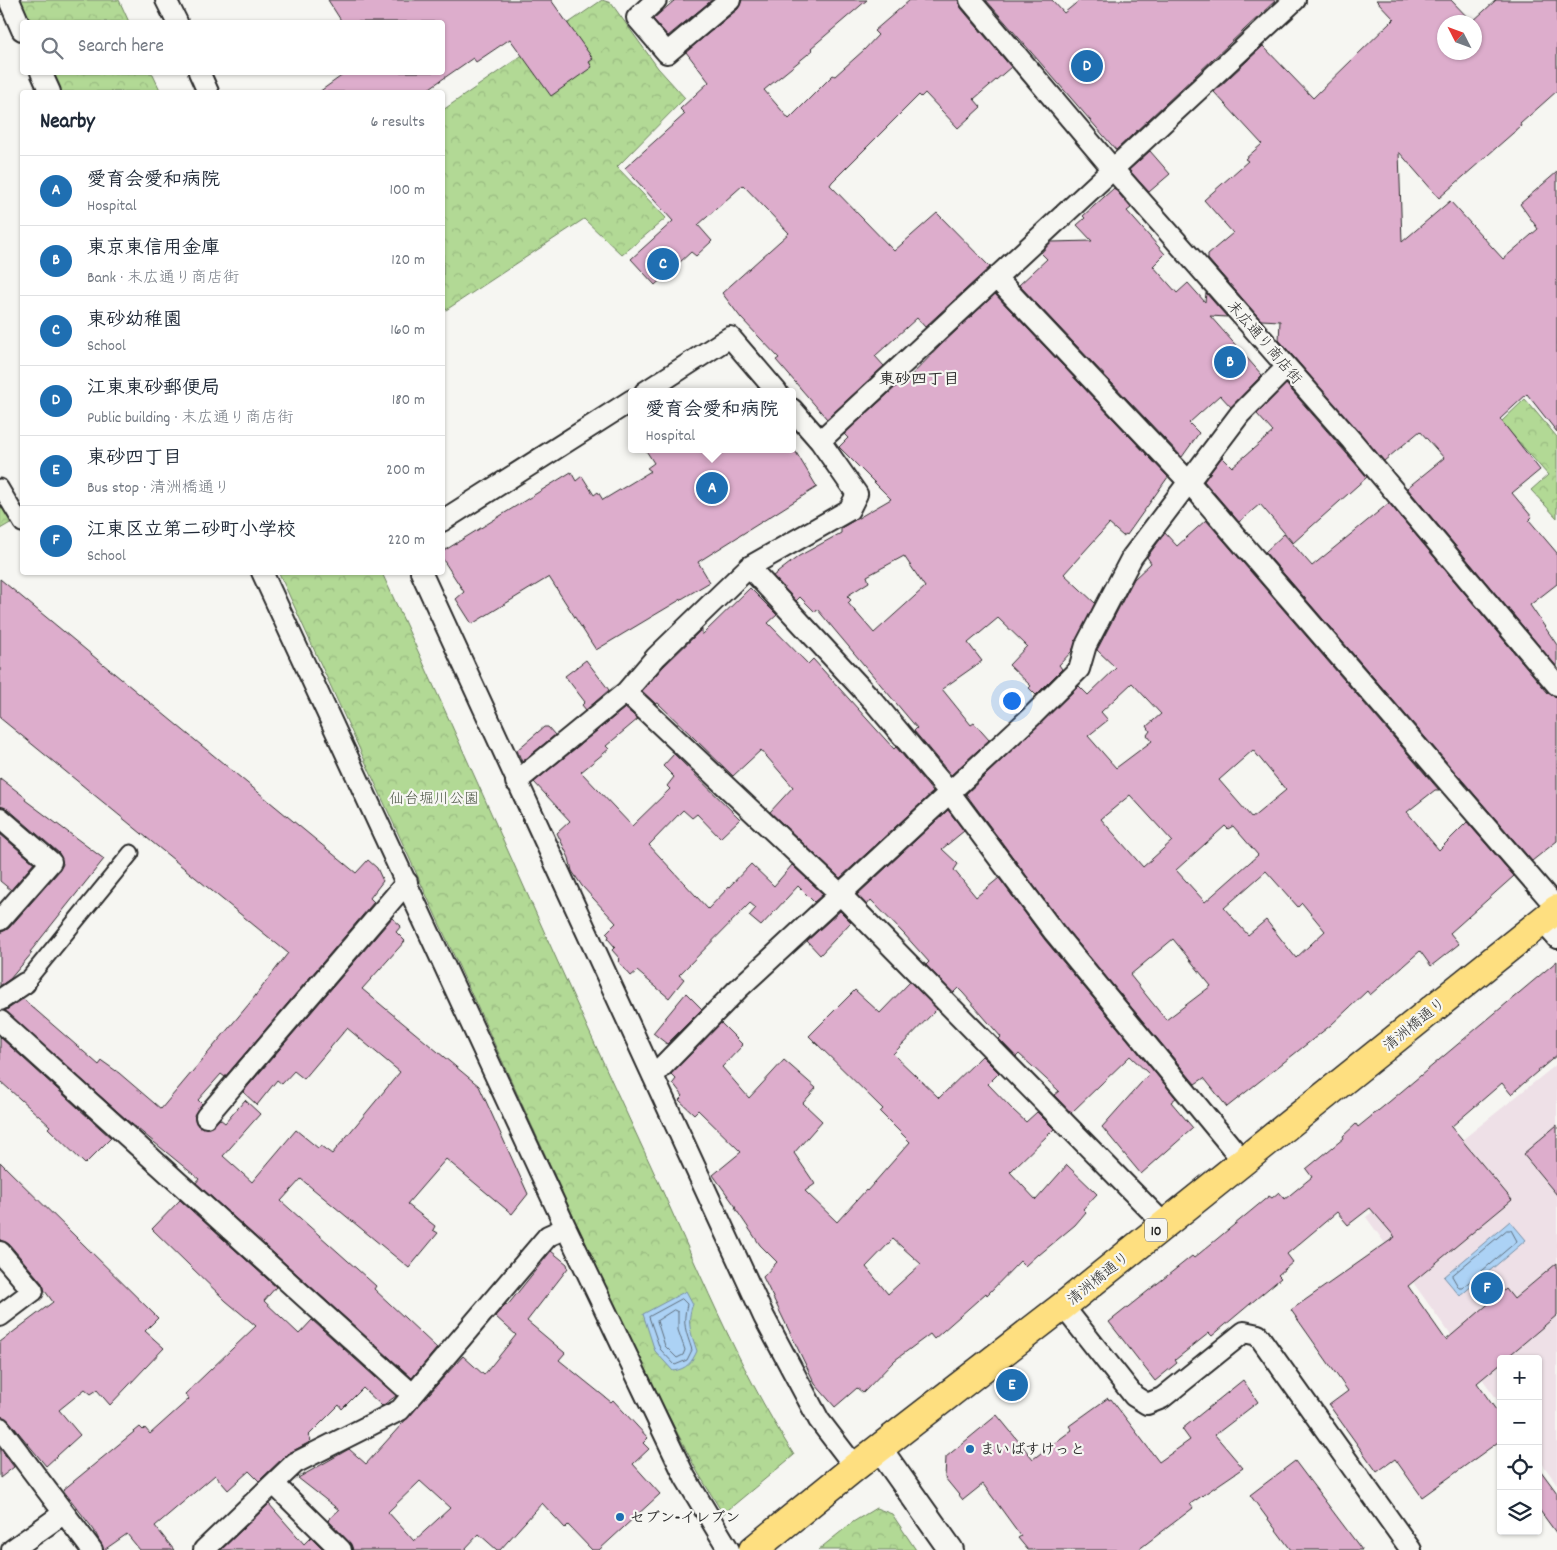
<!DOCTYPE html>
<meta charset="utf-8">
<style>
:root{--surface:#fff;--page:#f6f6f7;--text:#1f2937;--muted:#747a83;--line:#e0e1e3;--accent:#1f6fb2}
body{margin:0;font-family:Dekko,"Klee One",sans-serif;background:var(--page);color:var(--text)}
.controls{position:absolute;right:15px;bottom:15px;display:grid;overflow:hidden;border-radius:5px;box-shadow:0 1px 4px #0004}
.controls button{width:45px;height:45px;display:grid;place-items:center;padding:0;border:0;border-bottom:1px solid var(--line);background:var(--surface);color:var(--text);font:25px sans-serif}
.compass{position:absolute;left:1437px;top:15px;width:45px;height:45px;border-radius:50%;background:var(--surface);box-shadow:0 1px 4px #0004;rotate:312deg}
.you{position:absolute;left:1011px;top:700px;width:18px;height:18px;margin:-12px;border:4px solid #fff;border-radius:50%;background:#1a73e8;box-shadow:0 0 0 8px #1a73e833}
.badge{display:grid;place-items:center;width:32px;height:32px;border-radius:50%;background:var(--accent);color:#fff;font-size:16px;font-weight:700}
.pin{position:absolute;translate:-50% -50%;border:2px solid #fff;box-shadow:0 1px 5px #0006}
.popup{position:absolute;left:628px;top:388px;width:168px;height:65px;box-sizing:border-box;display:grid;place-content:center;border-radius:5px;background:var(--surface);filter:drop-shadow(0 1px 4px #0005);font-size:16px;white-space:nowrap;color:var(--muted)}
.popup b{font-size:19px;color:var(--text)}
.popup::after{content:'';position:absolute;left:50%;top:100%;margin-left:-10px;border:10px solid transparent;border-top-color:var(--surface)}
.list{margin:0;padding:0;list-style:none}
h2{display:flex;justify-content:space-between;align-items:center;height:65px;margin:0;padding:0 20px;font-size:21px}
h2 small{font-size:16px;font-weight:400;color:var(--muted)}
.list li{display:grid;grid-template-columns:32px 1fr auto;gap:15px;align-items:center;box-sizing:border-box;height:70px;padding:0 20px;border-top:1px solid var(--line)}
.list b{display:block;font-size:19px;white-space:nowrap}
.list p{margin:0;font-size:16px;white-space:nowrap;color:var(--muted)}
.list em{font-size:16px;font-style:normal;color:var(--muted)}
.icon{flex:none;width:28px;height:28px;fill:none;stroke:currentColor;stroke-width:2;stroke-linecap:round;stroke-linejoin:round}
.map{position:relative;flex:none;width:1557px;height:1550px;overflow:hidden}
.search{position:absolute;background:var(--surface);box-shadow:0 1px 4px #0004;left:20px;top:20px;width:425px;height:55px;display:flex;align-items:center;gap:12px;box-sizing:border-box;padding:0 18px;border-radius:5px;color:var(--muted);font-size:19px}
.panel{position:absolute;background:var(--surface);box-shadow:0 1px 4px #0004;left:20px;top:90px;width:425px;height:485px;border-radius:5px}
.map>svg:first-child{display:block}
</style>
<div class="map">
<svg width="1557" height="1550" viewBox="0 0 1557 1550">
<defs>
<pattern id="park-crowns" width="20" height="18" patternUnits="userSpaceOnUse" patternTransform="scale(1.25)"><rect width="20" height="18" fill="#b2d995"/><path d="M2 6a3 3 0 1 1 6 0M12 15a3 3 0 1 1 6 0" fill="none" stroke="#99ba81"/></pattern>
</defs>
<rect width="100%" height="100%" fill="#f6f6f2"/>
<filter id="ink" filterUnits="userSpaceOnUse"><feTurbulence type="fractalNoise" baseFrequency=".02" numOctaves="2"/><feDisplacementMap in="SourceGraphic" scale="10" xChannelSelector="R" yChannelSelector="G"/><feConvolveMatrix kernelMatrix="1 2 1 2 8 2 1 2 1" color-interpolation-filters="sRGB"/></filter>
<g filter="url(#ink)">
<path fill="#eee0e7" d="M 1557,1064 L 1557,1484 L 1538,1458 L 1538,1359 L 1501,1359 L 1501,1405 L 1366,1217 Z"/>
<path fill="url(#park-crowns)" stroke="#6e8260" d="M 16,0 L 119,0 L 129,22 L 27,22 Z
M 602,0 L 611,3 L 658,68 L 685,98 L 617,167 L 666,218 L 622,255 L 584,219 L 443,312 L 443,110 Z
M 49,73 L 152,73 L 161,92 L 59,92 Z
M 1525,399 L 1557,437 L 1557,518 L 1531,490 L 1548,475 L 1501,422 Z
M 0,496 L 12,522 L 0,529 Z
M 279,573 L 382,573 C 473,769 559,969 651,1166 C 696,1263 736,1364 794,1455 L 723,1514 L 697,1471 L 634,1349 Z
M 876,1508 L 892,1514 L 916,1550 L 818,1550 L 853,1522 Z"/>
<path fill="#acd2f5" stroke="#788fa4" d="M 1510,1221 L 1526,1240 L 1460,1296 L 1444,1277 Z
M 686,1291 L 693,1304 C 686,1322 691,1333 697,1351 C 692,1362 687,1369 673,1371 L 655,1351 L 643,1314 Z"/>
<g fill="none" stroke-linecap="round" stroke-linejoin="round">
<path stroke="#5f6e7c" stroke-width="1" d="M 1507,1230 L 1511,1230 L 1517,1241 L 1462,1288 L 1459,1288 L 1452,1276 Z
M 682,1299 L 687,1304 C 682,1325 686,1331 692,1350 L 687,1360 L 675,1365 L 660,1349 L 649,1317 Z
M 674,1310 L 678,1312 L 678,1330 L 685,1350 L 683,1355 L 677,1358 L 665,1346 L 657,1321 Z"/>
</g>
<path fill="#ddadcc" stroke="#2b2b2b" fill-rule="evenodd" d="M 328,0 L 551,0 L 593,59 L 589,62 L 592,67 L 551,96 L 510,39 L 476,62 L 473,58 L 424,92 L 319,92 L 347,72 L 442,72 L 442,22 L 342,22 Z
M 675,0 L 712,0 L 668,36 L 653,19 Z
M 742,0 L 867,0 L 811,48 L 813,50 L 764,90 L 789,119 L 833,75 L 835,76 L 864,50 L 878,35 L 874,31 L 910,0 L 958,0 L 961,8 L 1011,67 L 974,99 L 981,107 L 958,128 L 925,93 L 921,97 L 919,95 L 832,182 L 830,185 L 894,251 L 937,213 L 990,267 L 925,327 L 917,318 L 875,356 L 884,366 L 827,419 L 776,360 L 779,358 L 741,318 L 722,293 L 789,233 L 743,185 L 698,225 L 712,241 L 696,256 L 691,252 L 655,285 L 631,259 L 673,221 L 625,168 L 685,114 L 680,109 L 709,82 L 686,52 L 738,9 Z
M 986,0 L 1052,0 L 1064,13 L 1080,0 L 1276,0 L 1116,150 Z
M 1376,0 L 1451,0 L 1472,22 L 1496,0 L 1557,0 L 1557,91 L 1520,124 L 1521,126 L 1439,198 L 1399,152 L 1402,242 L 1450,201 L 1503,259 L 1538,229 L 1520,204 L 1557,172 L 1557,432 L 1527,394 L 1500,419 L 1540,470 L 1512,493 L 1532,517 L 1529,520 L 1557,553 L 1557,584 L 1530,605 L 1557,645 L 1557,667 L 1407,488 L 1444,458 L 1420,431 L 1384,461 L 1279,340 L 1280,321 L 1261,320 L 1208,259 L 1208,254 L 1233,233 L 1204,200 L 1248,161 L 1245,159 L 1262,144 L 1214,92 L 1263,46 L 1313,98 L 1394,19 ZM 1444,22 L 1474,22 L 1474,52 L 1444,52 Z
M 1150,151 L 1170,174 L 1149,192 L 1129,170 Z
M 1114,188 L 1131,208 L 1127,211 L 1165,254 L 1153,266 L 1177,293 L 1188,283 L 1205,302 L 1206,293 L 1227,317 L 1210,316 L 1262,375 L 1231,407 L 1220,395 L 1189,423 L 1199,433 L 1182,457 L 1019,285 L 1047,259 L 1041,253 L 1051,242 L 1092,241 L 1077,225 L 1085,218 L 1083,216 Z
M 995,294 L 1168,477 L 1127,535 L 1126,534 L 1123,536 L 1109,524 L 1064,574 L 1095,603 L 1072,651 L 1059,665 L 1062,669 L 1036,695 L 1029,688 L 1031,686 L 1009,665 L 1027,646 L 998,618 L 968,643 L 982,661 L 942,689 L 971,725 L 974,723 L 989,740 L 951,775 L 914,731 L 917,728 L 817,609 L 815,612 L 800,597 L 796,601 L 773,576 L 799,556 L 841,533 L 841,528 L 891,499 L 839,447 L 848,438 L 844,434 L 900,383 L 902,385 L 941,345 ZM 904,556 L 925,587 L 874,633 L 848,603 L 851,600 L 847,596 L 869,582 L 867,576 Z
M 1286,384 L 1367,477 L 1293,543 L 1260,504 L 1239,522 L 1204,481 L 1222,457 L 1232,467 L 1273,432 L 1257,414 Z
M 645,449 L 794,449 L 817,487 L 698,562 L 710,582 L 596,650 L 549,577 L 472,624 L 456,599 L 464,592 L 442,558 L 442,552 L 571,472 L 576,481 L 582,476 L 594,495 L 598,492 L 603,500 L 651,471 L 647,468 L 654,463 Z
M 1389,503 L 1548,693 L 1557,697 L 1557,841 L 1532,861 L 1265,552 L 1284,534 L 1312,566 Z
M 1206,520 L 1439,790 L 1435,790 L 1407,812 L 1439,850 L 1467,822 L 1514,876 L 1450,933 L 1459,944 L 1431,966 L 1420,951 L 1370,995 L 1367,991 L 1331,1025 L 1227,1107 L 1204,1078 L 1195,1084 L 1063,925 L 966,794 L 1079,686 L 1088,695 L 1116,668 L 1097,650 L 1134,579 L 1151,563 L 1147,557 L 1165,533 L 1177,546 ZM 1132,683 L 1161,714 L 1147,726 L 1150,731 L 1147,735 L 1152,741 L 1116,768 L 1088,736 L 1108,720 L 1101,712 ZM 1253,750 L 1286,790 L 1252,818 L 1219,780 ZM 1130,795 L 1172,841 L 1143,867 L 1101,819 ZM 1225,826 L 1228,829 L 1233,826 L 1258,855 L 1205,902 L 1176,870 ZM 1266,871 L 1298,907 L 1302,903 L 1325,931 L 1296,958 L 1266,920 L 1248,935 L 1224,908 ZM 1173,939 L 1211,986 L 1166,1020 L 1130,975 Z
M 0,579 L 356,873 L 368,860 L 377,868 L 383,881 L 370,898 L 374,902 L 225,1077 L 221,1074 L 198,1100 L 202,1104 L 194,1115 L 198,1126 L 209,1128 L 220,1119 L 225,1123 L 245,1100 L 260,1114 L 223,1156 L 252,1182 L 296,1130 L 318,1148 L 321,1146 L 332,1154 L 400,1072 L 347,1028 L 304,1079 L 294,1071 L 282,1084 L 277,1080 L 257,1105 L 243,1092 L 392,918 L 401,926 L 396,932 L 405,941 L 362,989 L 479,1086 L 528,1194 L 512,1214 L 446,1159 L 407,1204 L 435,1226 L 433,1230 L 438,1233 L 409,1268 L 301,1179 L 281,1201 L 376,1286 L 374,1289 L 437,1348 L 412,1378 L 196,1183 L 199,1179 L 127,1120 L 5,1011 L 23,999 L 99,1065 L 102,1061 L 119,1073 L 161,1109 L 249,1004 L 288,953 L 0,718 Z
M 750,588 L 777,615 L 768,623 L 808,664 L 813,659 L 894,749 L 896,747 L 933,792 L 840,878 L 770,812 L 793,787 L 761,750 L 733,776 L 658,703 L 656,704 L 642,691 L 662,668 L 702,629 L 702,635 Z
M 586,660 L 609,690 L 586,710 L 582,705 L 585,702 L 565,676 Z
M 625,708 L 638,719 L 606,746 L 609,749 L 581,772 L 632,826 L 670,789 L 667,786 L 674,777 L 663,766 L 674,754 L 740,819 L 720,838 L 697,814 L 692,818 L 683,810 L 649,845 L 708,909 L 751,864 L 774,886 L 792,865 L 823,894 L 814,902 L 798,886 L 761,926 L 749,916 L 756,908 L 750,903 L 679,975 L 684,979 L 669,998 L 637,971 L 631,976 L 618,961 L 620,959 L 612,950 L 615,947 L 608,939 L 609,936 L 606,933 L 616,923 L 582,886 L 572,871 L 569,858 L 557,833 L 570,821 L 534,782 Z
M 544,727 L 548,727 L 555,735 L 522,762 L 517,750 Z
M 0,778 L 26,798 L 25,800 L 104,859 L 30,952 L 32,953 L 10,979 L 0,986 L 0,933 L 9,928 L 60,870 L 63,864 L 59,853 L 8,809 L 0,806 Z
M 948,810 L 964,831 L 942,849 L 958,864 L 954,870 L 976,897 L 999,878 L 1045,940 L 1176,1098 L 1171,1102 L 1193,1128 L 1141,1174 L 1102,1127 L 1149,1074 L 1130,1056 L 1071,1113 L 1054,1095 L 1059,1091 L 1019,1054 L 1016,1057 L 999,1039 L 1001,1037 L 963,993 L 958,988 L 953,993 L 926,965 L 929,962 L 904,934 L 871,900 L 867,905 L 857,895 Z
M 0,834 L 34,863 L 11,890 L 0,881 Z
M 840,911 L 851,922 L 820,955 L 807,941 Z
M 1557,961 L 1557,1055 L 1511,1094 L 1502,1083 L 1451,1127 L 1512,1200 L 1408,1286 L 1446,1340 L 1506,1289 L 1514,1299 L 1557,1263 L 1557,1315 L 1505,1359 L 1501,1359 L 1501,1363 L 1477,1383 L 1501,1417 L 1501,1440 L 1422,1497 L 1395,1459 L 1377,1472 L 1329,1405 L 1348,1391 L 1291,1310 L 1395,1237 L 1370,1208 L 1348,1225 L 1337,1212 L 1287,1254 L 1293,1262 L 1278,1275 L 1281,1278 L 1212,1336 L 1209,1333 L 1175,1360 L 1177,1363 L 1155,1381 L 1109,1322 L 1192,1256 L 1194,1258 L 1269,1196 L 1272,1198 L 1279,1192 L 1285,1199 L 1312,1177 L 1306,1169 L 1344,1138 L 1343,1136 L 1356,1124 L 1358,1127 L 1389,1102 Z
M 910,982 L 937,1009 L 893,1054 L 939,1098 L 982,1056 L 999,1073 L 988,1084 L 1013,1110 L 1026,1122 L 1037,1112 L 1054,1129 L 1010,1172 L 1036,1200 L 1067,1165 L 1097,1194 L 1083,1209 L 1086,1212 L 1075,1225 L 1039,1255 L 1038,1254 L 1025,1266 L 1020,1261 L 987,1295 L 986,1293 L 934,1339 L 930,1334 L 895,1360 L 863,1393 L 857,1388 L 835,1407 L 815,1384 L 763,1277 L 777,1262 L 760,1245 L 735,1208 L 736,1207 L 713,1175 L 741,1152 L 698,1110 L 694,1114 L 679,1100 L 683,1096 L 673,1083 L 676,1079 L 671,1074 L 721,1023 L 743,1045 L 722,1067 L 749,1098 L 784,1060 L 816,1088 L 803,1103 L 822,1121 L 794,1153 L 815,1184 L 805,1191 L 837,1222 L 866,1190 L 867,1191 L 910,1142 L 880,1112 L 883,1109 L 809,1036 L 855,990 L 880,1013 ZM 893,1239 L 921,1264 L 888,1294 L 866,1267 Z
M 686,993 L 702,1009 L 667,1044 L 653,1033 Z
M 0,1037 L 111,1138 L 85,1164 L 48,1128 L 50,1126 L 0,1081 Z
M 1557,1125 L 1557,1195 L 1523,1154 Z
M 0,1162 L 158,1318 L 145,1331 L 164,1348 L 110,1405 L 97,1390 L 91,1394 L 85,1389 L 59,1410 L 80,1435 L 46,1466 L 9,1421 L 0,1416 L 0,1342 L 53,1302 L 45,1291 L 42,1283 L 9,1244 L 0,1240 Z
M 180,1200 L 276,1287 L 264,1301 L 299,1334 L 312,1320 L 396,1396 L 382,1406 L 363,1388 L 342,1409 L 339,1405 L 308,1436 L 311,1440 L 308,1443 L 287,1454 L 259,1481 L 249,1471 L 228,1490 L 215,1475 L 155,1526 L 174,1550 L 140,1550 L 127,1534 L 104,1550 L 94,1530 L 63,1490 L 140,1427 L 143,1430 L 145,1428 L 150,1434 L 189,1399 L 185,1394 L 256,1326 L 226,1301 L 152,1229 Z
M 551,1251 L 567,1264 L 568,1268 L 527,1321 L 565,1353 L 559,1360 L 611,1402 L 613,1400 L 648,1438 L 643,1443 L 649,1449 L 633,1464 L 660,1494 L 599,1550 L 592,1550 L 568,1525 L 565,1528 L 542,1503 L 500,1550 L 497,1550 L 479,1534 L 464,1550 L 353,1550 L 349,1542 L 328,1520 L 339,1510 L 298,1478 L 349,1449 L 366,1464 L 463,1356 L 484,1375 L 516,1335 L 495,1316 L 506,1304 L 507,1306 ZM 420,1481 L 450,1508 L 414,1541 L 388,1512 Z
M 1243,1380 L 1258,1402 L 1215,1435 L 1243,1468 L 1190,1504 L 1193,1508 L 1138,1550 L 1028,1550 L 1018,1538 L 1021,1536 L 983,1484 L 963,1500 L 945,1478 L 946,1457 L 997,1415 L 1033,1459 L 1072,1430 L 1069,1426 L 1108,1398 L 1109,1400 L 1111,1399 L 1159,1462 L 1190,1440 L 1182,1429 Z
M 0,1448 L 14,1467 L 0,1478 Z
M 1295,1461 L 1362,1550 L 1291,1550 L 1250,1495 Z
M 1538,1467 L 1557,1493 L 1557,1534 L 1538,1508 Z
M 269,1504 L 304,1544 L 311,1537 L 324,1550 L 221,1550 Z"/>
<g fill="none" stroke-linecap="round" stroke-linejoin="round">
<defs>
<path id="pedestrian" d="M 0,487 L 22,524
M 25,983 L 131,853"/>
<path id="minor" d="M 9,0 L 22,30
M 166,0 L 177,22
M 656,0 L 637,18 L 667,53 L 730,0
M 970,0 L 1112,168 L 1352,441 L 1557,685
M 41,72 L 50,92
M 199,72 L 208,92
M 997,279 L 1188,481 L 1557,908
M 645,392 L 730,337 L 777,392
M 820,441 L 1295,0
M 442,521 L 632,400
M 749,567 L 875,703 L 950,793 L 1054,932 L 1243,1161
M 262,572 L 565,1226 L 685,1477 L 729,1550
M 421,572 L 764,1317 L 819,1420 L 855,1467
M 626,692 L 839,893 L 1164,1224
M 516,782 L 626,692 L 656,657 L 749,567 L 849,510 L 857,494 L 820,441 L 792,409
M 0,818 L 51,862 L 0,920
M 1542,921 L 1557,938
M 0,1000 L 25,983
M 0,1021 L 412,1394
M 653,1076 L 738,989 L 1031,717 L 1079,669 L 1086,645 L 1132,557 L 1240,414 L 1287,367
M 206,1117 L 407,882
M 0,1252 L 33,1291 L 0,1316
M 1063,1306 L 1134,1396 L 1147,1404 L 1162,1398 L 1244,1332 L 1258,1335 L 1411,1550
M 0,1428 L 92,1550
M 274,1484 L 341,1550
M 12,1550 L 64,1513
M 204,1550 L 295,1463 L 400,1410 L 548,1236 L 566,1228"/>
<path id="tertiary" d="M 879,1448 L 951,1550"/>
<path id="primary" d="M 753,1550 L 855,1467 L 1063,1306 L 1557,909"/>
</defs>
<use href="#pedestrian" stroke="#2b2b2b" stroke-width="19"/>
<use href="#minor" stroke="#2b2b2b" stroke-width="24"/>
<use href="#tertiary" stroke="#2b2b2b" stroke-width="28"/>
<use href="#primary" stroke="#2b2b2b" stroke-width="31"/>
<use href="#pedestrian" stroke="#f6f6f2" stroke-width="15"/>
<use href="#minor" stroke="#f6f6f2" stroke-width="20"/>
<use href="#tertiary" stroke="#f6f6f2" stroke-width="24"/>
<use href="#primary" stroke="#fedf80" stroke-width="28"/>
</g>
</g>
<g fill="#1f6fb2" stroke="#f6f6f2" stroke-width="2">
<circle cx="970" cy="1449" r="5"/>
<circle cx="620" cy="1517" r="5"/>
</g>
<g text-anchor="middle" stroke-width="4.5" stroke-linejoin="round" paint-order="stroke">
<rect fill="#f6f6f2" stroke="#686867" stroke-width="1" x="1145" y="1218.5" width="22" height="23" rx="4"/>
<g font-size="14" font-weight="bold" fill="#2b2b2b">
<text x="1156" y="1235">10</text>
</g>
<g font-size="15" fill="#2b2b2b" stroke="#f6f6f2">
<text transform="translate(1265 342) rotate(49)" y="5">末広通り商店街</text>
<text transform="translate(1414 1024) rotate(-39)" y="5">清洲橋通り</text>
<text transform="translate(1098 1278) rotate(-39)" y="5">清洲橋通り</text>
</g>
<g font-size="15" fill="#4d5646" stroke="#f6f6f2">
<text x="434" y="803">仙台堀川公園</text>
</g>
<g font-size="15" font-weight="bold" fill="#2b2b2b" stroke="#f6f6f2" text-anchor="start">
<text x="980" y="1454">まいばすけっと</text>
<text x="630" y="1522">セブン-イレブン</text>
</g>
<g font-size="16" font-weight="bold" fill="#2b2b2b" stroke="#f6f6f2">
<text x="919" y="384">東砂四丁目</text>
</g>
</g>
</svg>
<div class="controls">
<button>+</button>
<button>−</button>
<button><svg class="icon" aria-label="locate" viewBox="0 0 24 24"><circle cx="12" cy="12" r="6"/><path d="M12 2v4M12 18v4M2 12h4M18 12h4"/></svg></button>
<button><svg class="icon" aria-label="layers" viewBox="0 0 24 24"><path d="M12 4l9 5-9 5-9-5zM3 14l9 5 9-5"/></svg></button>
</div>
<svg class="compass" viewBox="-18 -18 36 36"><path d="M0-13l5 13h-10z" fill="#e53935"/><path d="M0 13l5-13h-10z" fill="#747a83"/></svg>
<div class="you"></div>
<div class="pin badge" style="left:712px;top:488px">A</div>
<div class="popup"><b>愛育会愛和病院</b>Hospital</div>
<div class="pin badge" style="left:1230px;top:362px">B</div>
<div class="pin badge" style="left:663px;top:264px">C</div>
<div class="pin badge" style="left:1087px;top:66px">D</div>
<div class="pin badge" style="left:1012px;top:1385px">E</div>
<div class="pin badge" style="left:1487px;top:1288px">F</div>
<div class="search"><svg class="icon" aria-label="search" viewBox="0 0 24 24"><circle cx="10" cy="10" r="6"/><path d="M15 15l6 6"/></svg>Search here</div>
<section class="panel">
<h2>Nearby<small>6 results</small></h2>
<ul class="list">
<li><span class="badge">A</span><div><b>愛育会愛和病院</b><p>Hospital</p></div><em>100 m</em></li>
<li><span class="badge">B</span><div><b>東京東信用金庫</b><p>Bank · 末広通り商店街</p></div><em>120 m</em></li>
<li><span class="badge">C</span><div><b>東砂幼稚園</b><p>School</p></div><em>160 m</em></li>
<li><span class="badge">D</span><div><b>江東東砂郵便局</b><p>Public building · 末広通り商店街</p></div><em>180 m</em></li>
<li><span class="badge">E</span><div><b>東砂四丁目</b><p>Bus stop · 清洲橋通り</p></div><em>200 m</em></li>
<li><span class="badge">F</span><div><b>江東区立第二砂町小学校</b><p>School</p></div><em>220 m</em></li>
</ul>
</section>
</div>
